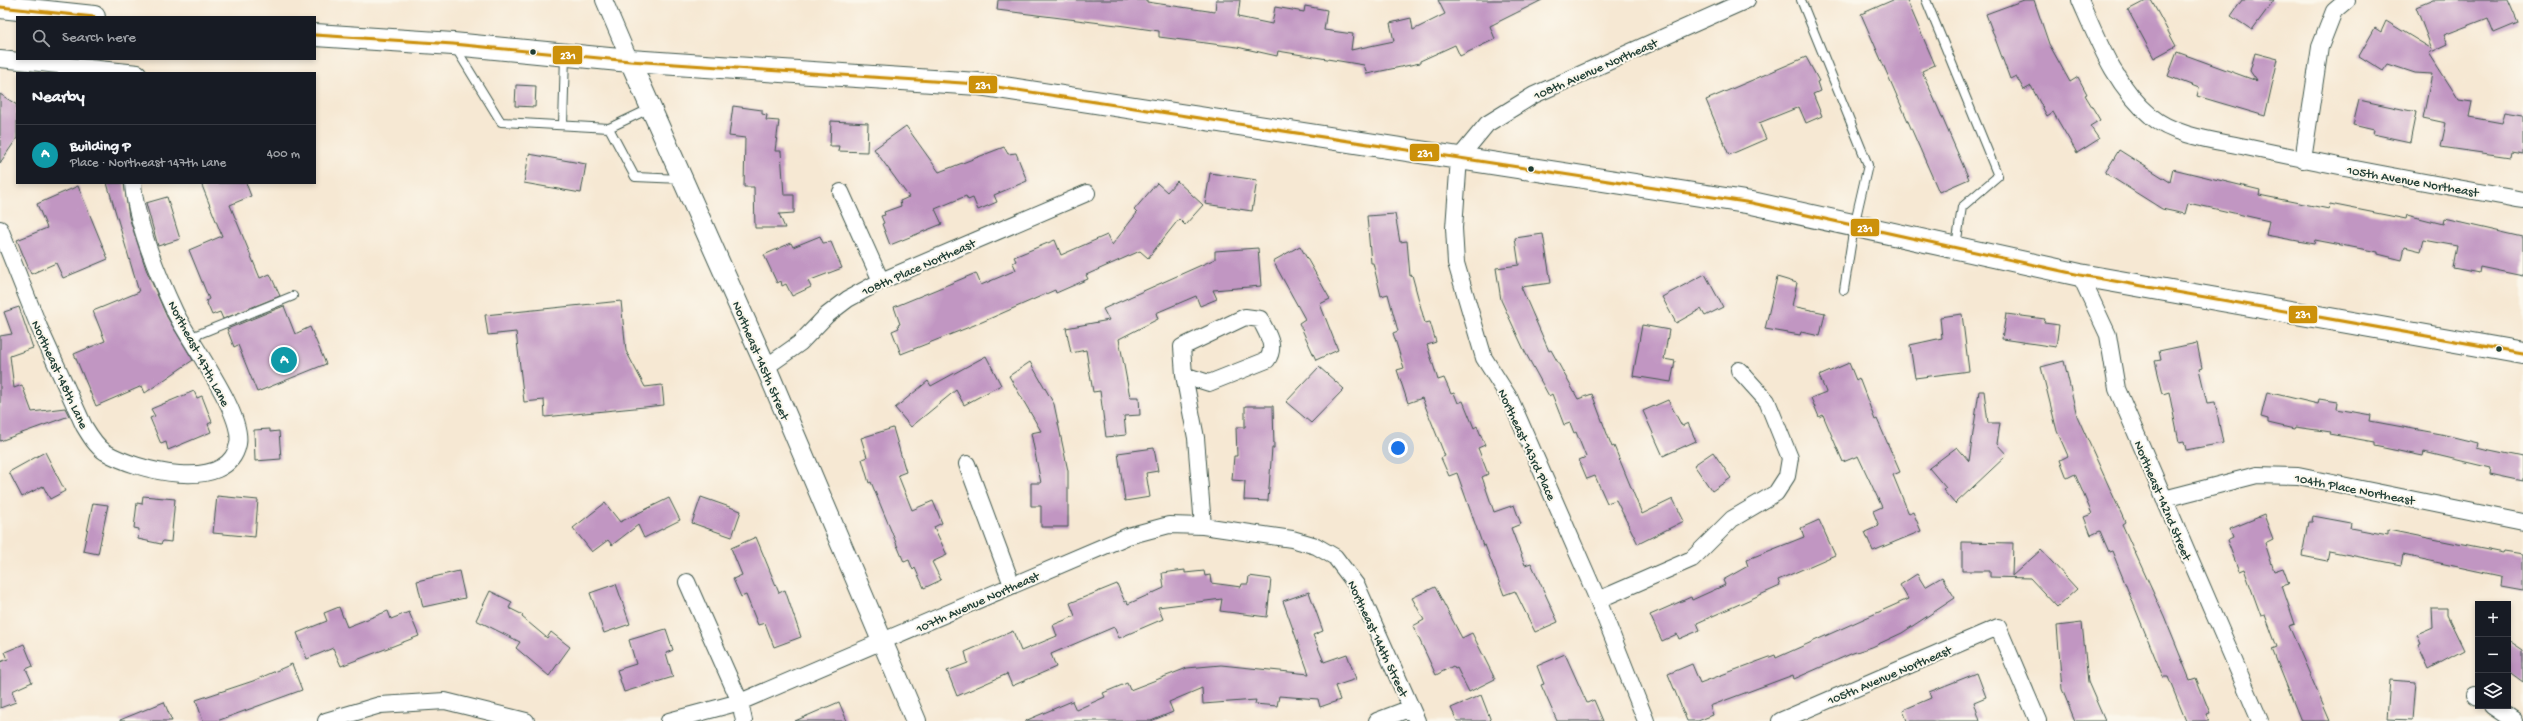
<!DOCTYPE html>
<meta charset="utf-8">
<style>
:root{--surface:#171b24;--page:#20242c;--text:#f1f3f6;--muted:#9ea1a6;--line:#363941;--accent:#1f6fb2}
body{margin:0;font-family:"Gochi Hand",sans-serif;background:var(--page);color:var(--text)}
.controls{position:absolute;right:12px;bottom:12px;display:grid;overflow:hidden;border-radius:0px;box-shadow:0 2px 6px #0003}
.controls button{width:36px;height:36px;display:grid;place-items:center;padding:0;border:0;border-bottom:1px solid var(--line);background:var(--surface);color:var(--text);font:20px sans-serif}
.you{position:absolute;left:1398px;top:448px;width:14px;height:14px;margin:-10px;border:3px solid #fff;border-radius:50%;background:#1a73e8;box-shadow:0 0 0 6px #1a73e833}
.badge{display:grid;place-items:center;width:26px;height:26px;border-radius:50%;background:var(--accent);color:#fff;font-size:13px;font-weight:700}
.pin{position:absolute;translate:-50% -50%;border:2px solid #fff;box-shadow:0 1px 4px #0006}
.list{margin:0;padding:0;list-style:none}
h2{display:flex;justify-content:space-between;align-items:center;height:52px;margin:0;padding:0 16px;font-size:17px}
h2 small{font-size:13px;font-weight:400;color:var(--muted)}
.list li{display:grid;grid-template-columns:26px 1fr auto;gap:12px;align-items:center;box-sizing:border-box;height:60px;padding:0 16px;border-top:1px solid var(--line)}
.list b{display:block;font-size:15px;white-space:nowrap}
.list p{margin:0;font-size:13px;white-space:nowrap;color:var(--muted)}
.list em{font-size:13px;font-style:normal;color:var(--muted)}
.icon{flex:none;width:22px;height:22px;fill:none;stroke:currentColor;stroke-width:2;stroke-linecap:round;stroke-linejoin:round}
.map{position:relative;flex:none;width:2523px;height:721px;overflow:hidden}
.search{position:absolute;background:var(--surface);box-shadow:0 2px 6px #0003;left:16px;top:16px;width:300px;height:44px;display:flex;align-items:center;gap:10px;box-sizing:border-box;padding:0 14px;border-radius:0px;color:var(--muted);font-size:15px}
.panel{position:absolute;background:var(--surface);box-shadow:0 2px 6px #0003;left:16px;top:72px;width:300px;height:112px;border-radius:0px}
.map>svg:first-child{display:block}
</style>
<div class="map">
<svg width="2523" height="721" viewBox="0 0 2523 721">
<rect width="100%" height="100%" fill="#fbf7ec"/>
<filter id="ink" filterUnits="userSpaceOnUse"><feTurbulence type="fractalNoise" baseFrequency=".025" numOctaves="2"/><feDisplacementMap in="SourceGraphic" scale="8" xChannelSelector="R" yChannelSelector="G"/><feConvolveMatrix kernelMatrix="1 2 1 2 8 2 1 2 1" color-interpolation-filters="sRGB"/></filter>
<filter id="wash" filterUnits="userSpaceOnUse"><feTurbulence type="fractalNoise" baseFrequency=".012" numOctaves="4" result="noise"/><feDisplacementMap in="SourceGraphic" scale="16" xChannelSelector="R" yChannelSelector="G"/><feGaussianBlur stdDeviation="0.9" result="paint"/><feColorMatrix in="noise" values="0 0 0 0 0 0 0 0 0 0 0 0 0 0 0 0 0 1.4 0 .05"/><feComposite in="paint" operator="in"/></filter>
<g filter="url(#wash)">
<rect width="100%" height="100%" fill="#f6e8d3"/>
<g id="blocks">
<path fill="#c196c2" d="M 998,0 L 1147,0 L 1147,2 L 1215,12 L 1216,0 L 1240,0 L 1238,17 L 1272,24 L 1275,7 L 1304,12 L 1305,6 L 1327,10 L 1324,30 L 1353,34 L 1351,50 L 1394,41 L 1390,23 L 1411,18 L 1413,30 L 1445,14 L 1438,0 L 1542,0 L 1490,26 L 1495,39 L 1460,56 L 1455,45 L 1420,61 L 1420,63 L 1367,74 L 1364,65 L 1278,51 L 1277,56 L 1237,47 L 1159,37 L 1159,31 L 1125,26 L 997,10 Z
M 1893,0 L 1907,0 L 1935,65 L 1922,71 L 1969,179 L 1939,192 L 1861,14 Z
M 2024,0 L 2034,0 L 2049,44 L 2070,82 L 2078,77 L 2087,94 L 2085,95 L 2100,120 L 2090,126 L 2099,139 L 2077,153 L 2053,112 L 2047,116 L 2031,86 L 2024,90 L 2016,76 L 2010,79 L 1986,14 Z
M 2147,0 L 2151,0 L 2176,46 L 2154,58 L 2128,10 Z
M 2242,0 L 2274,0 L 2252,30 L 2231,16 Z
M 2433,0 L 2508,0 L 2518,23 L 2494,33 L 2488,18 L 2444,35 L 2448,44 L 2429,53 L 2459,100 L 2472,102 L 2469,117 L 2502,123 L 2505,112 L 2523,115 L 2523,154 L 2511,152 L 2510,157 L 2441,147 L 2446,123 L 2423,118 L 2432,74 L 2415,73 L 2388,64 L 2383,71 L 2359,56 L 2375,28 L 2381,32 L 2386,21 L 2432,49 L 2416,7 Z
M 2177,52 L 2257,81 L 2250,71 L 2255,53 L 2278,59 L 2265,116 L 2197,96 L 2199,88 L 2168,76 Z
M 1806,57 L 1819,81 L 1817,82 L 1820,91 L 1813,94 L 1822,116 L 1806,123 L 1799,107 L 1759,123 L 1766,139 L 1729,155 L 1706,100 Z
M 516,85 L 536,86 L 535,107 L 515,106 Z
M 0,94 L 17,105 L 17,138 L 0,163 Z
M 2359,100 L 2416,112 L 2410,142 L 2373,134 L 2374,130 L 2353,125 Z
M 733,106 L 762,110 L 762,114 L 767,115 L 766,120 L 779,121 L 775,151 L 781,151 L 784,195 L 794,195 L 794,213 L 779,214 L 785,228 L 755,228 L 754,187 L 744,187 L 745,138 L 729,136 Z
M 831,121 L 868,123 L 867,152 L 838,151 L 839,146 L 830,146 Z
M 906,126 L 939,172 L 1004,147 L 1008,154 L 1016,153 L 1027,181 L 994,195 L 997,202 L 978,210 L 973,198 L 968,200 L 966,196 L 935,209 L 942,224 L 890,245 L 882,224 L 884,223 L 881,216 L 885,215 L 884,212 L 901,206 L 900,201 L 909,197 L 874,149 Z
M 2119,150 L 2170,182 L 2173,169 L 2260,190 L 2259,195 L 2329,209 L 2330,204 L 2406,219 L 2407,215 L 2443,224 L 2444,219 L 2523,237 L 2523,276 L 2480,267 L 2479,273 L 2453,268 L 2457,246 L 2424,240 L 2421,251 L 2405,247 L 2402,260 L 2378,254 L 2378,252 L 2315,240 L 2314,244 L 2266,235 L 2269,221 L 2207,207 L 2188,203 L 2185,214 L 2162,209 L 2105,173 Z
M 529,154 L 586,164 L 581,193 L 524,183 Z
M 1210,173 L 1257,180 L 1252,211 L 1205,204 Z
M 1177,181 L 1203,205 L 1185,225 L 1179,219 L 1148,258 L 1140,251 L 1086,275 L 1088,279 L 1056,293 L 1055,290 L 982,322 L 901,354 L 892,331 L 899,328 L 898,325 L 900,324 L 894,307 L 976,273 L 981,285 L 1016,270 L 1013,263 L 1016,261 L 1014,257 L 1055,240 L 1061,255 L 1107,235 L 1112,245 L 1137,213 L 1134,210 L 1157,183 L 1167,192 Z
M 107,183 L 124,183 L 129,217 L 146,269 L 167,317 L 193,360 L 145,393 L 142,386 L 96,406 L 74,354 L 105,341 L 93,311 L 139,292 Z
M 201,183 L 246,183 L 251,196 L 230,205 L 260,278 L 270,274 L 280,296 L 223,319 L 220,312 L 212,315 L 206,301 L 209,299 L 189,250 L 222,236 Z
M 78,186 L 108,259 L 63,278 L 56,263 L 31,274 L 17,240 L 47,228 L 37,204 Z
M 167,197 L 180,239 L 158,246 L 146,203 Z
M 1395,214 L 1400,242 L 1407,241 L 1410,276 L 1412,275 L 1425,323 L 1430,322 L 1436,342 L 1427,345 L 1438,380 L 1444,378 L 1451,394 L 1454,393 L 1458,403 L 1463,401 L 1474,428 L 1477,426 L 1485,445 L 1478,448 L 1488,474 L 1482,477 L 1494,512 L 1514,505 L 1521,524 L 1511,528 L 1525,565 L 1531,563 L 1558,622 L 1535,632 L 1515,591 L 1504,595 L 1485,545 L 1483,546 L 1457,473 L 1449,476 L 1441,458 L 1445,456 L 1422,398 L 1408,403 L 1397,370 L 1404,368 L 1393,333 L 1398,331 L 1388,294 L 1381,296 L 1373,263 L 1371,263 L 1367,216 Z
M 1543,234 L 1551,283 L 1521,287 L 1549,351 L 1551,350 L 1578,399 L 1592,394 L 1612,447 L 1614,446 L 1642,514 L 1673,499 L 1684,521 L 1638,544 L 1616,500 L 1607,503 L 1595,476 L 1587,479 L 1579,460 L 1586,457 L 1576,432 L 1574,433 L 1570,423 L 1564,425 L 1552,394 L 1549,396 L 1525,352 L 1501,300 L 1496,268 L 1519,265 L 1515,238 Z
M 820,236 L 823,243 L 831,242 L 842,268 L 808,281 L 811,287 L 792,296 L 786,284 L 782,286 L 781,281 L 777,283 L 764,255 L 791,243 L 793,247 Z
M 1300,246 L 1330,299 L 1320,304 L 1338,350 L 1316,360 L 1299,323 L 1305,319 L 1273,261 Z
M 1258,248 L 1261,286 L 1213,290 L 1217,299 L 1200,306 L 1196,296 L 1156,313 L 1158,319 L 1119,339 L 1130,397 L 1139,397 L 1140,415 L 1124,416 L 1126,435 L 1106,437 L 1100,391 L 1093,392 L 1086,350 L 1071,353 L 1066,328 L 1109,320 L 1103,309 L 1215,259 L 1215,251 Z
M 1705,274 L 1723,307 L 1705,316 L 1701,309 L 1676,323 L 1662,297 Z
M 1777,277 L 1797,283 L 1792,306 L 1825,313 L 1820,336 L 1801,332 L 1800,335 L 1765,329 Z
M 621,301 L 626,351 L 645,387 L 662,385 L 664,405 L 545,417 L 544,400 L 524,402 L 516,332 L 488,335 L 485,315 Z
M 284,306 L 295,334 L 310,327 L 326,364 L 257,392 L 238,345 L 234,347 L 227,329 Z
M 19,307 L 33,348 L 10,356 L 14,388 L 22,385 L 32,412 L 65,408 L 69,416 L 0,441 L 0,336 L 12,334 L 4,312 Z
M 1962,314 L 1969,371 L 1915,378 L 1910,345 L 1942,338 L 1940,317 Z
M 2006,314 L 2045,319 L 2044,323 L 2059,325 L 2056,347 L 2002,339 Z
M 1642,325 L 1669,330 L 1664,359 L 1675,361 L 1671,382 L 1633,376 Z
M 2197,343 L 2202,368 L 2199,369 L 2207,403 L 2215,402 L 2223,443 L 2186,450 L 2184,441 L 2179,442 L 2169,392 L 2163,394 L 2155,361 L 2161,360 L 2159,351 Z
M 986,356 L 1001,385 L 964,405 L 956,390 L 911,427 L 895,408 L 928,381 L 931,386 Z
M 2064,361 L 2077,416 L 2125,522 L 2122,524 L 2164,616 L 2190,680 L 2196,678 L 2210,713 L 2206,714 L 2209,721 L 2186,721 L 2168,677 L 2163,677 L 2112,551 L 2109,552 L 2100,531 L 2091,535 L 2084,517 L 2092,514 L 2075,474 L 2067,478 L 2060,460 L 2068,456 L 2057,431 L 2041,367 Z
M 1030,362 L 1054,404 L 1068,471 L 1068,527 L 1041,527 L 1041,506 L 1031,506 L 1031,483 L 1041,483 L 1031,433 L 1041,431 L 1009,376 Z
M 1849,363 L 1856,380 L 1859,378 L 1875,420 L 1877,419 L 1900,472 L 1893,475 L 1909,514 L 1913,512 L 1921,531 L 1873,551 L 1865,532 L 1879,526 L 1873,511 L 1882,507 L 1858,456 L 1843,462 L 1823,415 L 1819,417 L 1811,398 L 1826,392 L 1819,376 Z
M 1319,367 L 1344,389 L 1311,423 L 1286,402 Z
M 194,391 L 197,398 L 202,396 L 212,422 L 208,424 L 211,432 L 168,450 L 166,442 L 161,444 L 150,418 L 155,416 L 151,409 Z
M 1979,391 L 1984,391 L 1988,423 L 2000,423 L 1997,444 L 2007,455 L 1955,504 L 1943,490 L 1946,488 L 1929,468 L 1957,447 L 1969,461 Z
M 2267,392 L 2318,404 L 2319,399 L 2338,402 L 2337,409 L 2371,415 L 2370,421 L 2441,434 L 2478,443 L 2477,447 L 2485,449 L 2523,457 L 2523,481 L 2490,474 L 2491,468 L 2424,452 L 2423,456 L 2374,446 L 2374,442 L 2330,434 L 2331,432 L 2295,427 L 2294,429 L 2268,423 L 2268,419 L 2261,417 Z
M 1668,400 L 1682,426 L 1688,423 L 1696,441 L 1663,456 L 1643,411 Z
M 1245,406 L 1273,406 L 1274,448 L 1272,448 L 1268,501 L 1244,500 L 1245,481 L 1232,480 L 1234,456 L 1237,456 L 1236,427 L 1245,427 Z
M 893,428 L 906,472 L 898,475 L 912,510 L 933,501 L 942,523 L 934,527 L 947,555 L 932,562 L 941,580 L 924,588 L 915,568 L 913,570 L 909,560 L 904,562 L 871,482 L 869,483 L 862,459 L 867,457 L 861,438 Z
M 270,429 L 270,432 L 279,431 L 281,459 L 255,461 L 254,430 Z
M 1154,448 L 1158,471 L 1146,473 L 1150,497 L 1125,501 L 1118,453 Z
M 45,452 L 65,491 L 50,499 L 43,486 L 22,497 L 9,472 Z
M 1713,452 L 1731,478 L 1712,491 L 1694,465 Z
M 143,496 L 175,499 L 171,542 L 163,541 L 161,544 L 138,539 L 139,529 L 134,528 L 137,503 L 142,504 Z
M 217,496 L 258,500 L 255,537 L 213,533 Z
M 701,497 L 741,511 L 732,537 L 692,523 Z
M 669,498 L 680,520 L 644,538 L 638,525 L 612,545 L 608,540 L 592,552 L 573,528 L 605,503 L 620,522 Z
M 93,503 L 108,505 L 98,554 L 83,551 Z
M 2264,515 L 2273,539 L 2265,543 L 2274,571 L 2283,568 L 2289,584 L 2282,586 L 2295,624 L 2289,626 L 2330,721 L 2301,721 L 2272,649 L 2277,647 L 2265,615 L 2261,616 L 2244,569 L 2239,571 L 2227,540 L 2233,537 L 2230,529 Z
M 2313,516 L 2351,523 L 2350,528 L 2388,535 L 2388,530 L 2503,553 L 2504,551 L 2523,554 L 2523,591 L 2501,587 L 2502,577 L 2500,576 L 2403,555 L 2401,565 L 2329,551 L 2327,561 L 2302,556 L 2308,522 L 2312,522 Z
M 1819,520 L 1835,555 L 1778,580 L 1780,586 L 1697,623 L 1700,630 L 1679,639 L 1677,634 L 1662,641 L 1650,615 L 1691,597 L 1692,600 L 1725,585 L 1723,580 L 1748,566 L 1746,560 L 1804,537 L 1801,528 Z
M 756,537 L 779,593 L 785,590 L 801,637 L 774,647 L 765,623 L 758,625 L 746,595 L 741,597 L 733,579 L 742,575 L 731,548 Z
M 1962,542 L 2013,543 L 2012,576 L 2041,550 L 2077,589 L 2057,607 L 2030,578 L 1990,577 L 1990,571 L 1962,571 Z
M 1185,570 L 1185,573 L 1204,571 L 1205,576 L 1210,575 L 1211,583 L 1241,587 L 1242,584 L 1248,584 L 1249,576 L 1271,579 L 1267,617 L 1220,611 L 1222,599 L 1158,607 L 1163,619 L 1119,638 L 1114,627 L 1051,654 L 1056,667 L 1012,686 L 1007,674 L 957,696 L 947,671 L 968,663 L 965,652 L 1013,631 L 1021,651 L 1057,636 L 1053,625 L 1075,616 L 1070,603 L 1117,584 L 1125,602 L 1127,601 L 1128,604 L 1164,588 L 1162,573 Z
M 459,571 L 465,598 L 423,607 L 417,581 Z
M 1917,574 L 1925,587 L 1942,577 L 1955,598 L 1902,633 L 1872,647 L 1853,653 L 1794,679 L 1793,675 L 1710,706 L 1713,715 L 1698,721 L 1687,721 L 1668,674 L 1692,664 L 1700,683 L 1775,655 L 1776,658 L 1908,599 L 1900,585 Z
M 616,584 L 630,624 L 604,633 L 590,593 Z
M 1435,587 L 1462,638 L 1472,633 L 1495,679 L 1469,692 L 1457,668 L 1455,669 L 1453,666 L 1436,675 L 1413,626 L 1424,620 L 1412,598 Z
M 490,591 L 512,602 L 509,608 L 523,615 L 522,617 L 547,638 L 551,632 L 570,647 L 549,676 L 516,648 L 520,642 L 476,620 Z
M 1309,592 L 1323,631 L 1313,635 L 1324,662 L 1347,654 L 1356,679 L 1335,686 L 1340,700 L 1320,707 L 1318,699 L 1279,696 L 1277,706 L 1255,704 L 1256,700 L 1203,704 L 1202,688 L 1169,702 L 1173,712 L 1151,721 L 1025,721 L 1072,701 L 1076,710 L 1105,697 L 1103,693 L 1127,683 L 1130,690 L 1187,668 L 1221,665 L 1309,674 L 1283,601 Z
M 339,607 L 347,627 L 388,611 L 391,619 L 409,612 L 419,636 L 341,666 L 333,648 L 307,659 L 297,633 L 327,621 L 324,613 Z
M 2432,608 L 2447,608 L 2447,615 L 2464,650 L 2429,669 L 2418,645 L 2421,644 L 2417,635 L 2433,628 Z
M 2082,623 L 2088,682 L 2105,721 L 2075,721 L 2062,689 L 2057,626 Z
M 666,629 L 673,650 L 666,653 L 673,677 L 624,692 L 617,670 L 636,664 L 629,640 Z
M 2508,640 L 2523,650 L 2523,682 L 2508,671 Z
M 24,644 L 33,666 L 26,669 L 32,682 L 12,691 L 16,702 L 0,708 L 0,662 L 8,659 L 5,652 Z
M 1565,654 L 1587,703 L 1594,700 L 1603,721 L 1557,721 L 1541,685 L 1544,684 L 1537,666 Z
M 292,664 L 302,690 L 217,721 L 203,721 L 196,700 L 253,681 Z
M 1977,673 L 1986,697 L 1974,702 L 1980,721 L 1907,721 L 1903,710 L 1931,698 L 1929,692 Z
M 2390,680 L 2415,682 L 2412,720 L 2387,719 Z
M 1481,695 L 1491,721 L 1457,721 L 1451,708 Z
M 164,702 L 172,721 L 120,721 L 120,720 Z
M 839,702 L 847,721 L 795,721 Z"/>
</g>
</g>
<g filter="url(#ink)">
<use href="#blocks" fill-opacity="0" stroke="#3f574c" stroke-width="1"/>
<g fill="none" stroke-linecap="round" stroke-linejoin="round">
<defs>
<path id="service" d="M 1801,0 L 1868,165 L 1854,226 L 1844,290
M 1926,0 L 1998,176 L 1962,207 L 1956,246
M 455,47 L 501,122 L 609,128 L 635,177 L 681,179
M 563,125 L 565,55
M 609,128 L 651,108
M 189,338 L 293,296"/>
<path id="minor" d="M 604,0 L 630,61
M 2080,0 C 2099,43 2115,86 2152,117 C 2174,136 2218,141 2246,147 C 2338,167 2431,183 2523,200
M 0,59 L 138,73
M 2303,160 L 2320,47 L 2334,11 L 2347,0
M 841,192 L 881,281
M 0,229 L 39,327 L 84,426 C 90,436 96,446 105,452 C 135,470 228,495 238,444 C 244,413 190,343 175,312 C 159,278 135,220 133,183
M 2080,275 L 2108,335 L 2117,389 L 2260,721
M 766,367 L 800,343 L 827,315 L 848,299 L 881,281 L 1087,193
M 1184,375 L 1209,383 L 1267,360 C 1277,346 1267,334 1260,319 L 1245,317 L 1182,347 L 1184,375 L 1196,438 L 1203,526
M 967,464 L 1012,585
M 2164,499 L 2257,475 L 2298,476 L 2523,522
M 687,582 L 740,702 L 744,721
M 1598,600 L 1692,559 L 1732,519 L 1776,493 L 1787,476 L 1790,458 L 1767,401 L 1739,370
M 2475,695 L 2478,697
M 2492,706 L 2514,721
M 326,721 L 380,705 L 445,701 L 526,721
M 669,721 L 740,702 L 1128,536 L 1169,525 L 1203,526 L 1292,539 L 1316,546 L 1335,557 L 1357,586 L 1417,721
M 1377,721 L 1411,708
M 1646,721 L 1598,600 L 1510,399 L 1484,358 L 1456,263 L 1454,228 L 1459,158 L 1487,124 L 1534,95 L 1747,0
M 1780,721 L 1998,627 L 2038,721"/>
<path id="tertiary" d="M 630,61 L 766,367 L 916,721"/>
<path id="secondary" d="M 0,7 L 94,17
M 315,35 L 453,44 L 630,61 L 978,84 L 1752,203 L 2080,275 L 2523,353"/>
</defs>
<use href="#service" stroke="#3f574c" stroke-width="10"/>
<use href="#minor" stroke="#3f574c" stroke-width="18"/>
<use href="#tertiary" stroke="#3f574c" stroke-width="22"/>
<use href="#secondary" stroke="#3f574c" stroke-width="24"/>
<use href="#service" stroke="#fff" stroke-width="8"/>
<use href="#minor" stroke="#fff" stroke-width="16"/>
<use href="#tertiary" stroke="#fff" stroke-width="20"/>
<use href="#secondary" stroke="#fff" stroke-width="22"/>
<defs>
<path id="bus-1" d="M 0,7 L 94,17
M 315,35 L 453,44 L 630,61 L 978,84 L 1752,203 L 2080,275 L 2523,353"/>
</defs>
<use href="#bus-1" stroke="#fbf7ec" stroke-width="6"/>
<use href="#bus-1" stroke="#cc910a" stroke-width="3"/>
</g>
</g>
<g fill="#1f3d34" stroke="#fbf7ec" stroke-width="1.5">
<circle cx="533" cy="52" r="3.5"/>
<circle cx="1531" cy="169" r="3.5"/>
<circle cx="2499" cy="349" r="3.5"/>
</g>
<g text-anchor="middle" stroke-width="4" stroke-linejoin="round" paint-order="stroke">
<g font-size="13" fill="#1f3d34" stroke="#fbf7ec">
<text transform="translate(1595 68) rotate(-24)" y="5">108th Avenue Northeast</text>
<text transform="translate(2413 180) rotate(10)" y="5">105th Avenue Northeast</text>
<text transform="translate(918 266) rotate(-24)" y="5">108th Place Northeast</text>
<text transform="translate(200 353) rotate(62)" y="5">Northeast 147th Lane</text>
<text transform="translate(762 360) rotate(67)" y="5">Northeast 145th Street</text>
<text transform="translate(61 374) rotate(65)" y="5">Northeast 148th Lane</text>
<text transform="translate(1528 444) rotate(65)" y="5">Northeast 143rd Place</text>
<text transform="translate(2355 488) rotate(11)" y="5">104th Place Northeast</text>
<text transform="translate(2164 500) rotate(67)" y="5">Northeast 142nd Street</text>
<text transform="translate(977 601) rotate(-24)" y="5">107th Avenue Northeast</text>
<text transform="translate(1379 638) rotate(65)" y="5">Northeast 144th Street</text>
<text transform="translate(1889 674) rotate(-23)" y="5">105th Avenue Northeast</text>
</g>
</g>
<g stroke="#fbf7ec" stroke-width="1.5">
<rect x="552" y="45" width="31" height="20" rx="4" fill="#cc910a"/>
<rect x="968" y="75" width="30" height="19" rx="4" fill="#cc910a"/>
<rect x="1409" y="143" width="31" height="19" rx="4" fill="#cc910a"/>
<rect x="1850" y="218" width="30" height="19" rx="4" fill="#cc910a"/>
<rect x="2288" y="305" width="30" height="19" rx="4" fill="#cc910a"/>
</g>
<g font-size="11" text-anchor="middle" font-weight="bold" fill="#fff">
<text x="568" y="59">231</text>
<text x="983" y="89">231</text>
<text x="1425" y="157">231</text>
<text x="1865" y="232">231</text>
<text x="2303" y="318">231</text>
</g>
</svg>
<div class="controls">
<button>+</button>
<button>−</button>
<button><svg class="icon" aria-label="layers" viewBox="0 0 24 24"><path d="M12 4l9 5-9 5-9-5zM3 14l9 5 9-5"/></svg></button>
</div>
<div class="you"></div>
<div class="pin badge" style="left:284px;top:360px;background:#0f9aa8">A</div>
<div class="search"><svg class="icon" aria-label="search" viewBox="0 0 24 24"><circle cx="10" cy="10" r="6"/><path d="M15 15l6 6"/></svg>Search here</div>
<section class="panel">
<h2>Nearby<small></small></h2>
<ul class="list">
<li><span class="badge" style="background:#0f9aa8">A</span><div><b>Building P</b><p>Place · Northeast 147th Lane</p></div><em>400 m</em></li>
</ul>
</section>
</div>
